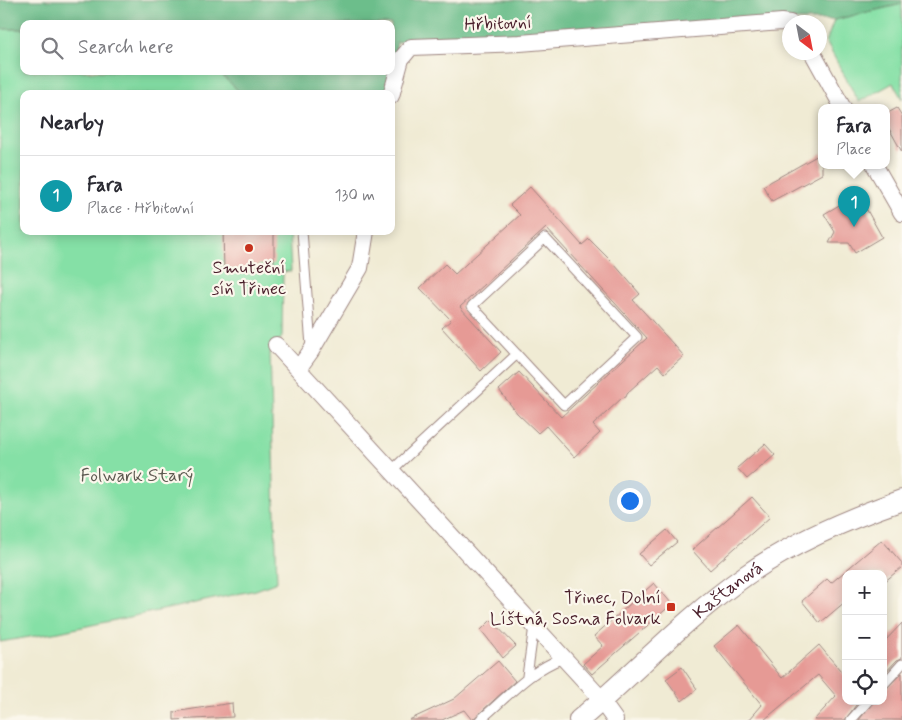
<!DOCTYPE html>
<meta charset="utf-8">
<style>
:root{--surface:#fff;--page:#f2f2f3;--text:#2b2b33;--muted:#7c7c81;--line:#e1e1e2;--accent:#1a73e8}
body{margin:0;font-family:Mynerve,sans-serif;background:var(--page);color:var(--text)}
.controls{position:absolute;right:15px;bottom:15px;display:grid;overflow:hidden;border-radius:10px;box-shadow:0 2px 12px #0003}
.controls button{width:45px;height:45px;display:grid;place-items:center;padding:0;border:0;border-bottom:1px solid var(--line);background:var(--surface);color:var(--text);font:25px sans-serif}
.compass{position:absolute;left:782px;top:15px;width:45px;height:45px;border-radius:50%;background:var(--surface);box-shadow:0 2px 12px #0003;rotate:148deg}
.you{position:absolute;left:629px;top:500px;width:18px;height:18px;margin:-12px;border:4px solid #fff;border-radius:50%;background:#1a73e8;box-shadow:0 0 0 8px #1a73e833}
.badge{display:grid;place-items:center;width:32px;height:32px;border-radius:50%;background:var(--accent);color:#fff;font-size:16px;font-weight:700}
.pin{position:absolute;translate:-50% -41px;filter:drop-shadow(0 1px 2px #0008)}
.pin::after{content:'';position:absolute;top:26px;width:18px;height:15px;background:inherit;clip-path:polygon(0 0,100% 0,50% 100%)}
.popup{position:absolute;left:818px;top:104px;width:72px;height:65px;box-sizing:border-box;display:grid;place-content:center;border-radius:10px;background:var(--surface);filter:drop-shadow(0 1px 4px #0005);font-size:16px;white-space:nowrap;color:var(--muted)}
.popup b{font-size:19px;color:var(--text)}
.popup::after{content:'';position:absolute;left:50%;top:100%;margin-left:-10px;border:10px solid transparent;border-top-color:var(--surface)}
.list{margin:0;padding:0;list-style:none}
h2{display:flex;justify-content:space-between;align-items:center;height:65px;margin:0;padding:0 20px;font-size:21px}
h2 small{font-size:16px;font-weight:400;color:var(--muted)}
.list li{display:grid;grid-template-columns:32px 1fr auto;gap:15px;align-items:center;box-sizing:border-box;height:80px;padding:0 20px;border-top:1px solid var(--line)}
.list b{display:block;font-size:19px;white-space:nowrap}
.list p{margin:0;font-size:16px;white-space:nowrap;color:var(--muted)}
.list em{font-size:16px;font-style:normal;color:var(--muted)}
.icon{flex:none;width:28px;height:28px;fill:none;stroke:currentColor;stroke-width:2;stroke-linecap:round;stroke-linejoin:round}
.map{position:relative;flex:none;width:902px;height:720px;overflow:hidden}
.search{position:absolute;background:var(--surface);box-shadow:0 2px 12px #0003;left:20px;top:20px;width:375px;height:55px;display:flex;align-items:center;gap:12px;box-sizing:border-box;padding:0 18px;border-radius:10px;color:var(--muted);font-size:19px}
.panel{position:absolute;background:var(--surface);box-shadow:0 2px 12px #0003;left:20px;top:90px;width:375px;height:145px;border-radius:10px}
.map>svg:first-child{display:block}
</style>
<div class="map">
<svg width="902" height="720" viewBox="0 0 902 720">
<rect width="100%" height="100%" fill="#fbf7ec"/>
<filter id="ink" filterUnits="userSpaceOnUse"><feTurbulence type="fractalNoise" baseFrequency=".02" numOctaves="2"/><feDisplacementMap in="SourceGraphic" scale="10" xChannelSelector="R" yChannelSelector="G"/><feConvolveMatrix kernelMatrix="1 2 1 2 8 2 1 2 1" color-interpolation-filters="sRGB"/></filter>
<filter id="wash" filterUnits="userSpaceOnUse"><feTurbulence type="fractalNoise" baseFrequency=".0096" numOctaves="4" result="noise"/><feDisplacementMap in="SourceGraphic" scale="20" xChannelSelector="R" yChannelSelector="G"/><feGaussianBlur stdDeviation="1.12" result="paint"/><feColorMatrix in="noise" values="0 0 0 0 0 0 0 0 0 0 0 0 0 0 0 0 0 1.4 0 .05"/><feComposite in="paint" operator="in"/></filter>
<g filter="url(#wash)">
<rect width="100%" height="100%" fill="#f0ebd4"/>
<path fill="#85e0a6" stroke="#688068" d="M 902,4 L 902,99 L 893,83 L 859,102 L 826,42 L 834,20 Z
M 0,29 L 24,29 L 24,71 L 217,71 L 242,94 L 24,94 L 24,231 L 289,231 L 291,271 L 283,272 L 282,337 L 270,352 L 277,582 L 256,590 L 59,632 L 0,642 Z"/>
<path fill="#6cbe8b" stroke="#5b6e5b" d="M 0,0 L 902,0 L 902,4 L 834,20 L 799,20 L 478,40 L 397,42 L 390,94 L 242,94 L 217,71 L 391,71 L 391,24 L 24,24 L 24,29 L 0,29 Z"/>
<g id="blocks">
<path fill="#e69a95" d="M 897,108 L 902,116 L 902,152 L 886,123 L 886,114 Z
M 822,153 L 822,174 L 772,201 L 763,186 Z
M 530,187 L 582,245 L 589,239 L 614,264 L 640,294 L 633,300 L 684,356 L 665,373 L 658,365 L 627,393 L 626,397 L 622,398 L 593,425 L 600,433 L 574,457 L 546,426 L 538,433 L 517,413 L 499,390 L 519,372 L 561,417 L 647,338 L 546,228 L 460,307 L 501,352 L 481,371 L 442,328 L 451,320 L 420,288 L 445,264 L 455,274 L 520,215 L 510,205 Z
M 858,194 L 882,237 L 855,253 L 849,243 L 829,243 L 835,232 L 824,214 Z
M 223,231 L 274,231 L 274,264 L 258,265 L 258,269 L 224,270 Z
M 765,444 L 775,455 L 747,479 L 737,468 Z
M 752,497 L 770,517 L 710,570 L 692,550 Z
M 667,530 L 677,542 L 649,565 L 639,554 Z
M 882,540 L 902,563 L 902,567 L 883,583 L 883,574 L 846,574 L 846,601 L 820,623 L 802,601 L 827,579 L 831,583 Z
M 654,583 L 672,604 L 592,674 L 583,664 L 603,646 L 594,636 Z
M 491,620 L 516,646 L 503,658 L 481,630 Z
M 902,623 L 902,658 L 897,660 L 883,675 L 883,643 Z
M 739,625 L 782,678 L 819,645 L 846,677 L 846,701 L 859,701 L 845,720 L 814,720 L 836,696 L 818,675 L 764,720 L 749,720 L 762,705 L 714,646 Z
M 498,661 L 515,681 L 472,720 L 464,710 L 442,720 L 409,720 L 454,699 Z
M 682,667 L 697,689 L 682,701 L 666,679 Z
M 902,673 L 902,720 L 859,720 L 874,701 L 883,701 L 883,691 Z
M 232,703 L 233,717 L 174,720 L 174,712 Z"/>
</g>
</g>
<g filter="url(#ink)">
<use href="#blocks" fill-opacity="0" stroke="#9d8580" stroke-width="1"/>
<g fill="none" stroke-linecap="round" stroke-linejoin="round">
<defs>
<path id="service" d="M 302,231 L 311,346
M 545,238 L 637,337 L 564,405 L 472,306 Z
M 392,470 L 517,354
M 527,676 L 534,626
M 883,685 L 902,664
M 480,720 C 509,696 527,672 563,658
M 851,720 L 868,701"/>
<path id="minor" d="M 812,52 L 843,108
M 391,96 L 401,59 L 411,47 L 520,43 L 782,22 L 790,23
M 875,166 L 902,213
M 276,345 L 595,692 L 615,720
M 298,369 L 311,351 L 360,268 L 366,231"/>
<g id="tertiary">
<path id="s1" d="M 579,720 C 635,673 685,618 745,576 C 793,542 847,519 902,500"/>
</g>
</defs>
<use href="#service" stroke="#9d8580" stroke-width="11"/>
<use href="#minor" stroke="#9d8580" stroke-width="18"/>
<use href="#tertiary" stroke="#9d8580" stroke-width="22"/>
<use href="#service" stroke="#fff" stroke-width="9"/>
<use href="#minor" stroke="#fff" stroke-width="16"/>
<use href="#tertiary" stroke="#fff" stroke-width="20"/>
</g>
</g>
<g fill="#c8321e" stroke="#fbf7ec" stroke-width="2">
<circle cx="249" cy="248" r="5"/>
<rect x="666" y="602" width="10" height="10" rx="2.5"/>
</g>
<g text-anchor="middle" stroke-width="4.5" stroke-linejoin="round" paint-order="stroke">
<g font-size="18" fill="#4a1f2b" stroke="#fbf7ec">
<text transform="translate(498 23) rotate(-2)" y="6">Hřbitovní</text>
<text dy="6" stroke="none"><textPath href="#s1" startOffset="198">Kaštanová</textPath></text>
</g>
<g font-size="18" fill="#4a1f2b" stroke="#fbf7ec">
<text x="249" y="273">Smuteční<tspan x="249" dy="21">síň Třinec</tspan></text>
<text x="661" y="603" text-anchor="end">Třinec, Dolní<tspan x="661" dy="21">Líštná, Sosna Folvark</tspan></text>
</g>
<g font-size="18" fill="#5c5950" stroke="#fbf7ec">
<text x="137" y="481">Folwark Starý</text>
</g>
</g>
</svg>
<div class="controls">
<button>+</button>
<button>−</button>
<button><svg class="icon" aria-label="locate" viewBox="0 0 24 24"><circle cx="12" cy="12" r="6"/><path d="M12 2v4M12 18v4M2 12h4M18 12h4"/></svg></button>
</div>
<svg class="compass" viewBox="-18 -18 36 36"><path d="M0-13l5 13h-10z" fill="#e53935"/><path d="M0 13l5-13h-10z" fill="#7c7c81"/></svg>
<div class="you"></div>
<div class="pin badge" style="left:854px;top:227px;background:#0f9aa8">1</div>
<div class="popup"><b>Fara</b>Place</div>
<div class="search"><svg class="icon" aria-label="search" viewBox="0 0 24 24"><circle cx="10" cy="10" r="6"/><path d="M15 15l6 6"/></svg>Search here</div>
<section class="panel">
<h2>Nearby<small></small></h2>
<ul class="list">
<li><span class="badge" style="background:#0f9aa8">1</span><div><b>Fara</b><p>Place · Hřbitovní</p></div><em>130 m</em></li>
</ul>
</section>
</div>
